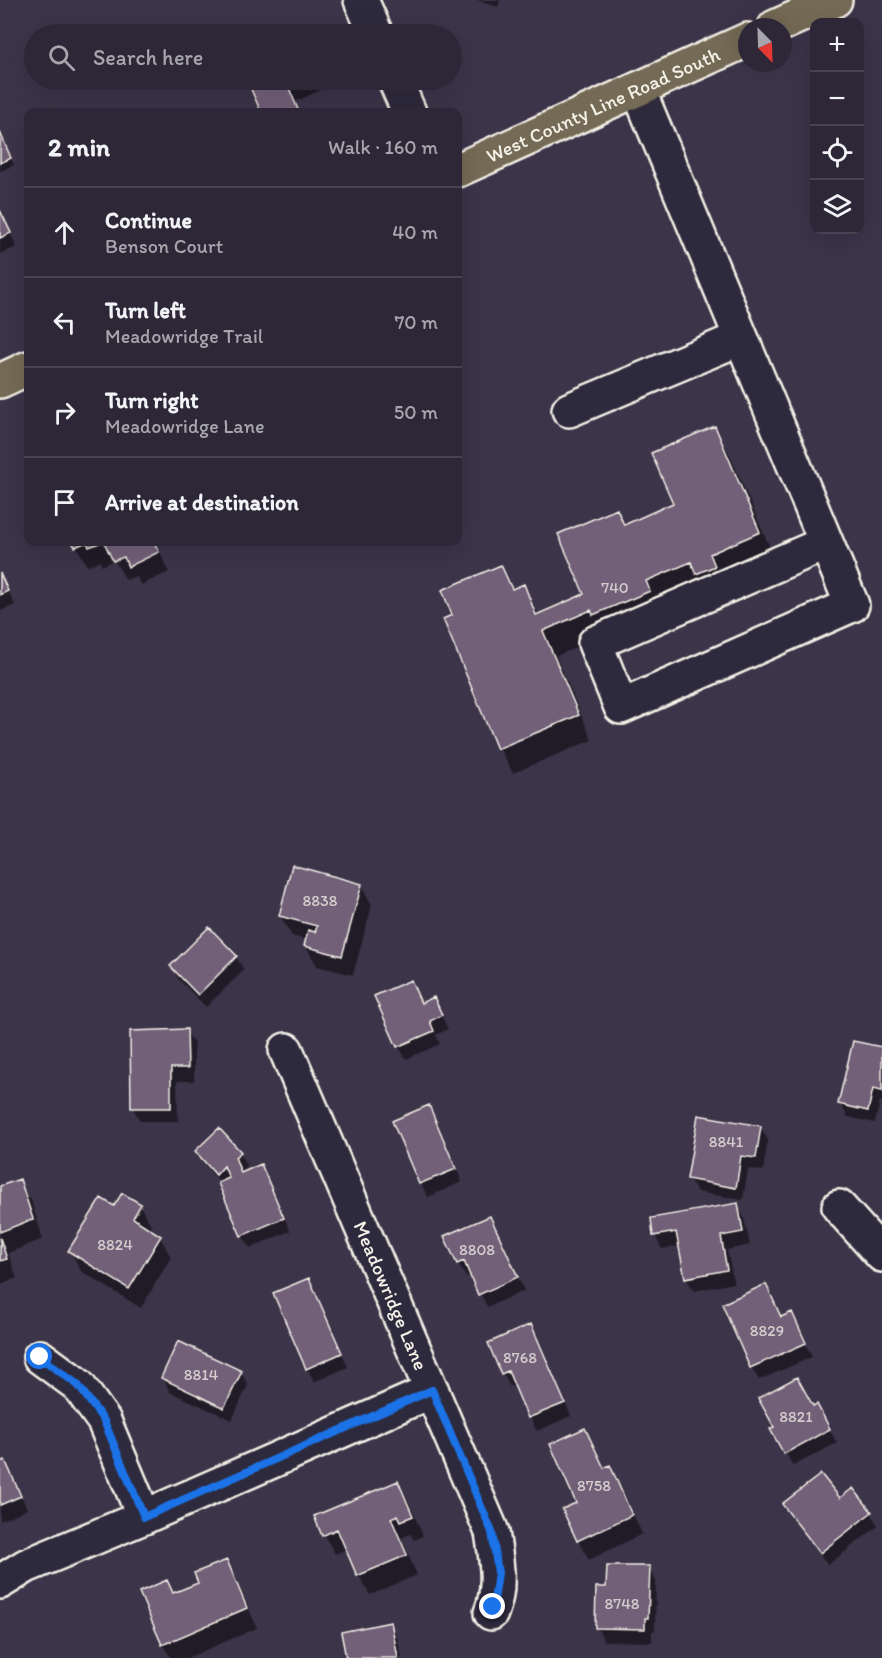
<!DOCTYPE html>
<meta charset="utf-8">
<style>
:root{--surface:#2d2737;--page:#393342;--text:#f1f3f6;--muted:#a7a5ad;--line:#484452}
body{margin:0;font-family:Itim,sans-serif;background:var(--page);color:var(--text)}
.controls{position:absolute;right:18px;top:18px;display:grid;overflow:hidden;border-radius:12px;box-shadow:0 6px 24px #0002}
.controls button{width:54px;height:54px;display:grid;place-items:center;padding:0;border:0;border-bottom:2px solid var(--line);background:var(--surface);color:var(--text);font:30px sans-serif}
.compass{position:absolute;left:738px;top:18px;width:54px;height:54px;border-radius:50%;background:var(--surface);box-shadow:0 6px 24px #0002;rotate:157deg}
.stop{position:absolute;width:18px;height:18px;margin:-14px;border:4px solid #1a73e8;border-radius:50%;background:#fff}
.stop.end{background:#1a73e8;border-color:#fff;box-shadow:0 2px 6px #0008}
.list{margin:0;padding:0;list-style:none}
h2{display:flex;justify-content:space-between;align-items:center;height:78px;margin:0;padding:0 24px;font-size:26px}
h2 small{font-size:20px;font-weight:400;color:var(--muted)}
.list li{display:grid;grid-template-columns:39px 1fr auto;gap:18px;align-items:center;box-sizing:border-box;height:90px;padding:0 24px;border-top:2px solid var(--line)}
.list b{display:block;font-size:22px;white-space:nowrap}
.list p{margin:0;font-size:20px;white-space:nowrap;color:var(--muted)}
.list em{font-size:20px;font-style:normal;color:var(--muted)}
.icon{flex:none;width:33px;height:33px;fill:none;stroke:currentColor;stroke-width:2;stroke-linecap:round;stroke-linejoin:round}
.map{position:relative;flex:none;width:882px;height:1658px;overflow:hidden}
.search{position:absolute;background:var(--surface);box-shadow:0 6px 24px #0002;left:24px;top:24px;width:438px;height:66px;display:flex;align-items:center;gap:15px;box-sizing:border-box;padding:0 21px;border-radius:33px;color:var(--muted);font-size:22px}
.panel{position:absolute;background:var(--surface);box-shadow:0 6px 24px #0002;left:24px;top:108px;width:438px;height:438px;border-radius:12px}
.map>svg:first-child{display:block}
</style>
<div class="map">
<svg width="882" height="1658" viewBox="0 0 882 1658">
<rect width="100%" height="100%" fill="#3c3449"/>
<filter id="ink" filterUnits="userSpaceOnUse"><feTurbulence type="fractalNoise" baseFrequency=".0167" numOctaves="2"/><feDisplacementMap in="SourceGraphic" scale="12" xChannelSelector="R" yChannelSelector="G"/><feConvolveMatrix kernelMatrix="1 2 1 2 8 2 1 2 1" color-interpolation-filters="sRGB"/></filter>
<g filter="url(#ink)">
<path fill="#0007" d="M 477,0 L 500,0 L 498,7 Z
M 249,80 L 324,80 L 327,87 L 295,102 L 300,112 L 262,112 Z
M 0,134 L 14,165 L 0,171 Z
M 0,212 L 17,247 L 0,254 Z
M 714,428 L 729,453 L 774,557 L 606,635 L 556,656 L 592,740 L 513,773 L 499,748 L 445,620 L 454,615 L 501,567 L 514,590 L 523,586 L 539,615 L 586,595 L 616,511 L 624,526 L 675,504 Z
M 74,542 L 160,542 L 156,543 L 169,572 L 141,585 L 136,576 L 126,580 L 114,560 L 102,566 L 99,561 L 87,566 Z
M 0,573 L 15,605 L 0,611 Z
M 361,885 L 372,905 L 353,975 L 317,966 L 306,946 L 307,940 L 292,936 L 280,916 Z
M 209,929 L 236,957 L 244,970 L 206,1007 L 179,980 L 172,967 Z
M 411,982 L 422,1004 L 433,999 L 448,1029 L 436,1035 L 440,1044 L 406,1059 L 398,1046 Z
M 186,1031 L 194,1044 L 194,1081 L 177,1081 L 178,1121 L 140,1121 L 133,1108 L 131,1032 Z
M 882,1049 L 882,1102 L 880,1101 L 875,1123 L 848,1117 L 840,1104 Z
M 428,1107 L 436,1120 L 462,1182 L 428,1197 L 421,1184 L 394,1122 Z
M 760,1127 L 768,1140 L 763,1171 L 748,1169 L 743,1200 L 697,1192 L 689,1179 Z
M 197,1151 L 239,1153 L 247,1166 L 241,1171 L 243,1174 L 260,1166 L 268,1179 L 290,1231 L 250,1248 L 242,1235 L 220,1183 L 204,1164 Z
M 19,1181 L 31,1200 L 43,1239 L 8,1253 L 17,1278 L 0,1285 L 0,1188 Z
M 737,1204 L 744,1218 L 750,1245 L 727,1250 L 734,1283 L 694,1291 L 686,1278 L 680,1246 L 662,1249 L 655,1236 Z
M 140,1206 L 151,1225 L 148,1230 L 160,1237 L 171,1257 L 141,1308 L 81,1271 L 70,1251 L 114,1208 Z
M 490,1218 L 497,1231 L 524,1291 L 487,1307 L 471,1274 L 466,1277 L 458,1264 Z
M 308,1280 L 316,1293 L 348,1367 L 314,1382 L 307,1368 Z
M 791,1314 L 812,1357 L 759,1380 L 751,1367 L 781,1318 Z
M 531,1326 L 538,1339 L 571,1416 L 537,1431 L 530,1418 L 515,1385 L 510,1387 L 503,1374 L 490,1344 Z
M 241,1372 L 248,1385 L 232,1420 L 170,1392 L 163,1378 Z
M 816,1406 L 837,1443 L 793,1466 L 772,1429 Z
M 585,1430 L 605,1469 L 609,1467 L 621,1487 L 642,1534 L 589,1560 L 578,1540 L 577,1503 Z
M 5,1462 L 12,1475 L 27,1509 L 0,1521 L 0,1464 Z
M 398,1482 L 409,1502 L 423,1536 L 414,1540 L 410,1534 L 401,1538 L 417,1575 L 370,1595 L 359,1576 L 347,1549 L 335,1554 L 324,1535 Z
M 853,1490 L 871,1513 L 878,1526 L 828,1565 L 792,1518 L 784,1505 L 839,1500 Z
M 226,1562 L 237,1581 L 257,1628 L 187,1658 L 171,1658 L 163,1644 L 174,1594 L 199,1583 Z
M 649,1568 L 656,1581 L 655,1631 L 652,1631 L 652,1642 L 604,1641 L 597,1627 L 608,1589 Z
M 390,1624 L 397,1637 L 402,1658 L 348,1658 Z"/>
<path fill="#725e78" stroke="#f4f1e8" stroke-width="1.5" d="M 247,80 L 308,80 L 289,88 L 299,112 L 261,112 Z
M 0,132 L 11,158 L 0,163 Z
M 0,210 L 11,233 L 0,238 Z
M 715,426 L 760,532 L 710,554 L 715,566 L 696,574 L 691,562 L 646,581 L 650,591 L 593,615 L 591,610 L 543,631 L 579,715 L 497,749 L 443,619 L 452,615 L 442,590 L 501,565 L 512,589 L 524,584 L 536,615 L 584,594 L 558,534 L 617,509 L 624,525 L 673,503 L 651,453 Z
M 72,542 L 102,542 L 89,547 L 87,542 L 75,547 Z
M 104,542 L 154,542 L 159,552 L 128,567 L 124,557 L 113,561 Z
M 0,573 L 8,591 L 0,595 Z
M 292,865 L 362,884 L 342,956 L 304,946 L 308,930 L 315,932 L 317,926 L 279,916 Z
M 209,927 L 237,956 L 198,995 L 170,966 Z
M 411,980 L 421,1003 L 434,997 L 442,1015 L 430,1021 L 434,1031 L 397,1047 L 374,996 Z
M 187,1029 L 188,1068 L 171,1068 L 171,1108 L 131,1108 L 130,1031 Z
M 853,1041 L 882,1047 L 882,1091 L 873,1089 L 868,1111 L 838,1104 Z
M 429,1105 L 456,1169 L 419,1184 L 392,1121 Z
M 698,1115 L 761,1126 L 756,1158 L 741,1156 L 736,1188 L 687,1179 Z
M 219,1128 L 241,1152 L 235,1157 L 241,1173 L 261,1164 L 284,1218 L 241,1236 L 218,1183 L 229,1178 L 224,1166 L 216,1175 L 195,1151 Z
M 20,1179 L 33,1219 L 0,1232 L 0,1186 Z
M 122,1193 L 141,1204 L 133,1218 L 161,1236 L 129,1289 L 68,1251 L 101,1198 L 114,1206 Z
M 738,1203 L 743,1232 L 721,1236 L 727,1270 L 685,1278 L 676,1232 L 653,1236 L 651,1218 Z
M 490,1216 L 518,1277 L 478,1295 L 464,1261 L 457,1264 L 444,1236 Z
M 0,1238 L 7,1259 L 0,1261 Z
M 309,1278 L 342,1353 L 306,1369 L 273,1293 Z
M 766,1284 L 781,1317 L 792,1312 L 806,1343 L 750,1368 L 722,1304 Z
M 531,1324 L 565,1403 L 528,1418 L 508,1371 L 501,1374 L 488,1343 Z
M 178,1341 L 242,1371 L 224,1408 L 161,1378 Z
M 797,1377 L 813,1406 L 817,1404 L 830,1429 L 784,1454 L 770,1429 L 774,1427 L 758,1398 Z
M 585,1428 L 604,1468 L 610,1465 L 632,1515 L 577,1541 L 562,1509 L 576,1503 L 550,1444 Z
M 5,1460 L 21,1496 L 0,1505 L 0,1462 Z
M 821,1474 L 840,1498 L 853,1488 L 872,1512 L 820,1553 L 782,1504 Z
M 398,1481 L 413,1516 L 401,1521 L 398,1515 L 391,1518 L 407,1555 L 357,1576 L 337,1529 L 322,1536 L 314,1516 Z
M 227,1560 L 247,1608 L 162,1645 L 139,1592 L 167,1580 L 173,1593 L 198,1583 L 194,1573 Z
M 607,1566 L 650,1566 L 648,1618 L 645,1618 L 645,1629 L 595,1628 L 596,1587 L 606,1587 Z
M 391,1622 L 398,1658 L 346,1658 L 341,1632 Z"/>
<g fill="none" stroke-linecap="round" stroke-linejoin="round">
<defs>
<g id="minor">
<path d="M 361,0 L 376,34"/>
<path d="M 395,80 L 409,112"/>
<path d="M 638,89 L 852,605 L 621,707 L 595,643 L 826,543"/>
<path d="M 569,410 L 741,338"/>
<path id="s1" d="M 286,1050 L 492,1532 C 496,1559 502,1586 491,1613"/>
<path d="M 839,1207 L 882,1255"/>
<path d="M 40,1357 L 78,1385 L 104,1421 L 144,1517"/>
<path d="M 0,1582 L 26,1566 L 144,1517 L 432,1391"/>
</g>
<g id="major">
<path d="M 775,27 L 835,0"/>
<path id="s2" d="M 458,170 L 747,40"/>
<path d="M 0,381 L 28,368"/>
</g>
</defs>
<use href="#minor" stroke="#f4f1e8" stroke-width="38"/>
<use href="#major" stroke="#f4f1e8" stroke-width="38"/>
<use href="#minor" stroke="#2f2a3d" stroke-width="33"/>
<use href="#major" stroke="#756a55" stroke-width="33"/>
</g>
</g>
<g fill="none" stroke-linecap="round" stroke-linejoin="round" filter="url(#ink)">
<path stroke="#1a73e8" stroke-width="8" d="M 40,1357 L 78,1385 L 104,1421 L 144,1517 L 432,1390 L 492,1532 L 498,1573 L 493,1607"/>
</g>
<g text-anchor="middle" stroke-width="6" stroke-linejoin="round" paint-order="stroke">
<g font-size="16" fill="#d4cccc">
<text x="615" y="593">740</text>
<text x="320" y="906">8838</text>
<text x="726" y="1147">8841</text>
<text x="115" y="1250">8824</text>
<text x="477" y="1255">8808</text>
<text x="767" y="1336">8829</text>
<text x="520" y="1363">8768</text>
<text x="201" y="1380">8814</text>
<text x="796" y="1422">8821</text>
<text x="594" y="1491">8758</text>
<text x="622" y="1609">8748</text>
</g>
<g font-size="20" fill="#f4f1e8" stroke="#2f2a3d">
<text dy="7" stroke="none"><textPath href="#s2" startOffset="159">West County Line Road South</textPath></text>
<text dy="7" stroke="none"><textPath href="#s1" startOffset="267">Meadowridge Lane</textPath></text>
</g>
</g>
</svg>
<div class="controls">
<button>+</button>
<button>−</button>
<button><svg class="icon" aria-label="locate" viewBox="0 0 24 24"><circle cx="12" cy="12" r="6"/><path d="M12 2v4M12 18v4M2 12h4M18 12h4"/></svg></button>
<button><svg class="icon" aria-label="layers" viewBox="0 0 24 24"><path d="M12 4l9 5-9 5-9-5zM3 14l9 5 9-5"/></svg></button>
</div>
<svg class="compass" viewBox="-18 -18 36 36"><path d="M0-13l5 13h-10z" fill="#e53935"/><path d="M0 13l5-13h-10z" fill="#a7a5ad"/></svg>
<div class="stop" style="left:40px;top:1357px"></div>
<div class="stop end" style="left:493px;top:1607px"></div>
<div class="search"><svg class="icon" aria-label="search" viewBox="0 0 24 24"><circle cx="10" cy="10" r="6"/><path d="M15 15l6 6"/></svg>Search here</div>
<section class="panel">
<h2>2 min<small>Walk · 160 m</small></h2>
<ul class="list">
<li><svg class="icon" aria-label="ahead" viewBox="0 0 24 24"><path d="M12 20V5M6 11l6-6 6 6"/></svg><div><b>Continue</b><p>Benson Court</p></div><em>40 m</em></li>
<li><svg class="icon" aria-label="left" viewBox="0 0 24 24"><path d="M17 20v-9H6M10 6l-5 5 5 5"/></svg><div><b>Turn left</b><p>Meadowridge Trail</p></div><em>70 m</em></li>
<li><svg class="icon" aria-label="right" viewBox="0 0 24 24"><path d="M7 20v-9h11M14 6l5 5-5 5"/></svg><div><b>Turn right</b><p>Meadowridge Lane</p></div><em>50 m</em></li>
<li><svg class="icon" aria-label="arrive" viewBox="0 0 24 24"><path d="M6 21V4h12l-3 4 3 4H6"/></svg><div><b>Arrive at destination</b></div></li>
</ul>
</section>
</div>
